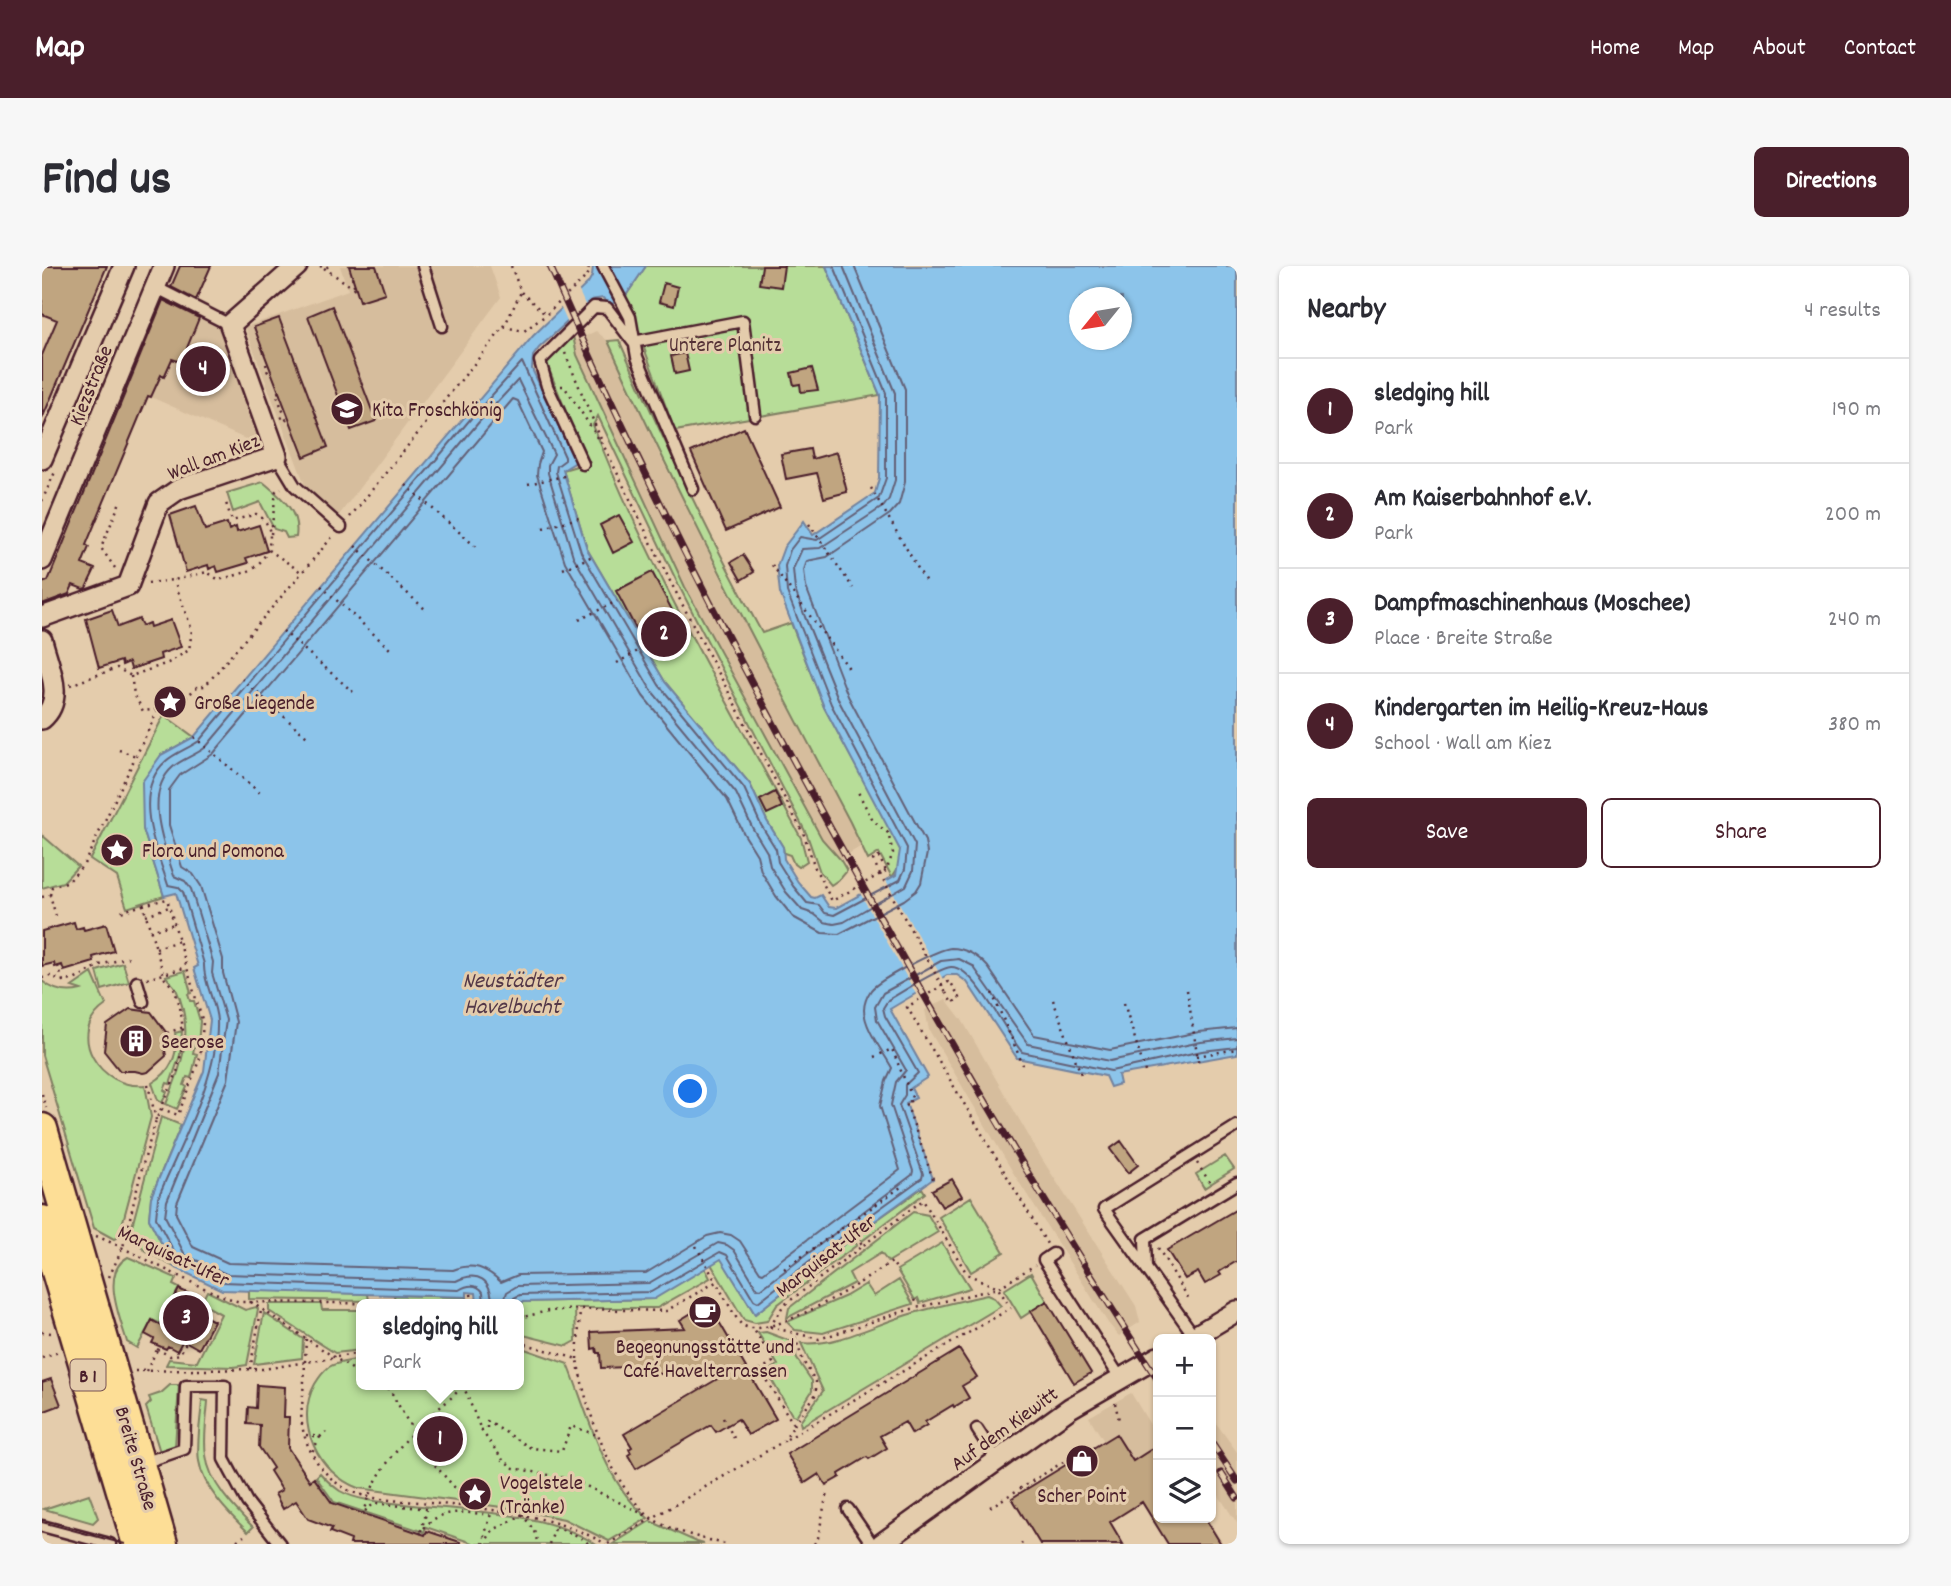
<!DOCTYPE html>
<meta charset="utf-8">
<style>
:root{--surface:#fff;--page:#f7f7f7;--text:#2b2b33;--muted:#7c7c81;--line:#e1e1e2;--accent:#4a1f2b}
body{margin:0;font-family:Dekko,sans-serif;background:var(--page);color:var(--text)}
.controls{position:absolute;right:21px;bottom:21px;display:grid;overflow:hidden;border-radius:10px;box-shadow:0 2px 5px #0004}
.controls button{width:63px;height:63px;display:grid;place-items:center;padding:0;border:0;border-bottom:2px solid var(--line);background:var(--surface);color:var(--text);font:35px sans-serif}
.compass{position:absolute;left:1027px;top:21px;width:63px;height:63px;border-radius:50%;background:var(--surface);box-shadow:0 2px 5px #0004;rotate:240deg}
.you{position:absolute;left:649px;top:826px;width:24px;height:24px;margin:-18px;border:5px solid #fff;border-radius:50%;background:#1a73e8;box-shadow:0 0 0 10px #1a73e833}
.badge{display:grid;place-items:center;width:46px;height:46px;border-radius:50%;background:var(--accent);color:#fff;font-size:23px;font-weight:700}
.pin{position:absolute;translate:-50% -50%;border:4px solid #fff;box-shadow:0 2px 7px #0006}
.popup{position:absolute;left:314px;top:1033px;width:168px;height:91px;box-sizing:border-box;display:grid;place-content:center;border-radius:10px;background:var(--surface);filter:drop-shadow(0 2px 5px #0005);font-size:23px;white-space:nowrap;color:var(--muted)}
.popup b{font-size:26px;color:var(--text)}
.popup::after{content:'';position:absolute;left:50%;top:100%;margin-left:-14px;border:14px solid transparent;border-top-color:var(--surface)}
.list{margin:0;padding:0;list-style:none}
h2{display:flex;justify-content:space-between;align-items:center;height:91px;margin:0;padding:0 28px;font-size:30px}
h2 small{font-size:23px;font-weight:400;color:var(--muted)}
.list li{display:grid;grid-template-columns:46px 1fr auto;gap:21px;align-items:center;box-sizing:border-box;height:105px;padding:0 28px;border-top:2px solid var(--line)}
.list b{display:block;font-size:26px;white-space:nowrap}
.list p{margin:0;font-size:23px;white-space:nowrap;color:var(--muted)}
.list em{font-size:23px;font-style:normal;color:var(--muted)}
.actions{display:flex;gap:14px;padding:21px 28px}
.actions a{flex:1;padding:16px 0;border:2px solid var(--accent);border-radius:10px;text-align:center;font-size:24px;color:var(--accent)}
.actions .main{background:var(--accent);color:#fff}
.icon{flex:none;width:38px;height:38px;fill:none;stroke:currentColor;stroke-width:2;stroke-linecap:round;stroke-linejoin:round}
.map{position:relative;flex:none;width:1195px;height:1278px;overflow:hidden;border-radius:10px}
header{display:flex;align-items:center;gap:42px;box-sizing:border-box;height:98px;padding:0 35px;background:var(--accent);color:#fff}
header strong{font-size:33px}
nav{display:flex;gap:38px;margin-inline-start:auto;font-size:24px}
.intro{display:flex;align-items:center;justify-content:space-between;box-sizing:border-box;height:168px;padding:0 42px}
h1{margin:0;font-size:49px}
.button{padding:18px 32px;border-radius:10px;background:var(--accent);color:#fff;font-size:24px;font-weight:700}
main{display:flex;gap:42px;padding:0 42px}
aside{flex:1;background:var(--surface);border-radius:10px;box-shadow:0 2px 5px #0004}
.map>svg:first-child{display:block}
</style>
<header>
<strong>Map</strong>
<nav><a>Home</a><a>Map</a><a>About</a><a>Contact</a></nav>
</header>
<div class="intro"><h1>Find us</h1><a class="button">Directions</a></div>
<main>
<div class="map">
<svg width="1195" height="1278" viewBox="0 0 1195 1278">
<rect width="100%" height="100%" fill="#e4ccac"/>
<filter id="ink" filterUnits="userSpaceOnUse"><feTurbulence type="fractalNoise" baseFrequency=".0143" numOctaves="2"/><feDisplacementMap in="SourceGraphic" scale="14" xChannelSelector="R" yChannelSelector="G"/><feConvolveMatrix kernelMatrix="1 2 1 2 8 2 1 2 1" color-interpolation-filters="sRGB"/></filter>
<g filter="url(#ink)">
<path fill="#d6bd9d" d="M 298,0 L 448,0 L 459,31 L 295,252 L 265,224 L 203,61 L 306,24 Z
M 118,32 L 182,60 L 226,183 L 109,131 L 119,109 L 123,111 L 130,93 L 139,96 L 147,92 L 148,88 L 145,84 L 148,73 L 108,55 Z
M 554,65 L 566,75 L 616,185 L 680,314 L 808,556 L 818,581 L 798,593 L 780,573 L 643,321 L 535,89 L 533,75 Z
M 904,733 L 920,754 L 1000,893 L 1094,1040 L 1098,1056 L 1077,1070 L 1066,1057 L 972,908 L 887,764 L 883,744 Z
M 1089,1127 L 1116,1172 L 1116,1252 L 1165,1252 L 1181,1278 L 1126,1278 L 1047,1151 Z
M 1169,1150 L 1195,1186 L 1195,1257 L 1169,1218 Z"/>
<path fill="#b7dd98" stroke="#807e62" stroke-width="2" d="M 604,0 L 784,0 L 838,129 L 633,165 L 583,31 Z
M 531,70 L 535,89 L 643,321 L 780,573 L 798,593 L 805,605 L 799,612 L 789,619 L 778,606 L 765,569 L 635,316 L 556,150 L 551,159 C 607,303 686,436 759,572 L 765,595 L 756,601 L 752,598 L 748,589 L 742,587 L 741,581 L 725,555 L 708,518 L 623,416 L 545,283 L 521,204 L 545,197 L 504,96 L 520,77 Z
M 577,74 C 621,174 668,272 720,367 L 749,357 L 782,441 L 859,584 L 856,602 L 850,611 L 837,587 L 826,594 L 808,556 C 724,397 640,238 566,75 Z
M 221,216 C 240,232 258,245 254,271 L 245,272 L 242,266 L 232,263 L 218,236 L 191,246 L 185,227 Z
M 122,449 L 152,471 L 119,489 L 101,563 L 122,630 L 85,642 L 75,611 L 48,593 Z
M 0,569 L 36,600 L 21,616 L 0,622 Z
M 81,697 L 87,716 L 60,724 L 55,705 Z
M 143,705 L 149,727 L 146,728 L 148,735 L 152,735 L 158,755 L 156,778 L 153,778 L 151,787 L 155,788 L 149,812 L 145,811 L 142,819 L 145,821 L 135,843 L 124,838 C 140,800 153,764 134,723 C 132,718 127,716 124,710 Z
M 50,707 L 64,739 C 22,767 58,824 103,819 L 109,851 L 77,970 L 72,973 L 52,962 L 0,789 L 0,715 C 12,725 24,728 39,724 L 30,721 Z
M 140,765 L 138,789 L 128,818 L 125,817 L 122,824 L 125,826 L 120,837 L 116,834 L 110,817 C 129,806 137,788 133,767 Z
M 119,851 L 139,859 L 109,931 L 107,953 L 132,1001 L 101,983 L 89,964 Z
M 1183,890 L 1192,903 L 1162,922 L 1154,908 Z
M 880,922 L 883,927 L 820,975 L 815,968 Z
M 929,931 L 962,986 L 929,1006 L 897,951 Z
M 871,946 L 886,949 L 896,966 L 846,996 L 839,987 L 807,1007 L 812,1017 L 745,1052 L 747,1042 Z
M 810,972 L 815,979 L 735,1039 L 725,1055 L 713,1057 L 702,1054 L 669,998 L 679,992 L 713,1048 Z
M 900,977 L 928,1022 L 878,1037 L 876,1032 L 873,1034 L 855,1004 Z
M 86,991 L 134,1012 L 131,1019 L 137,1022 L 119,1058 L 110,1054 L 95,1082 L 85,1076 C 78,1052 58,1006 86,991 Z
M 663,1002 L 668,1012 L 615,1042 L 533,1042 L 534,1075 L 525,1080 L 477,1068 L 477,1038 L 435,1037 L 611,1033 Z
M 989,1007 L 1005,1035 L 979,1052 L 962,1024 Z
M 857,1014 L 871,1038 L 781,1067 L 753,1064 L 745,1056 L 804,1030 L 824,1018 L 832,1030 Z
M 207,1024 L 326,1028 L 327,1035 L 207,1033 Z
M 165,1025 L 203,1044 L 214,1041 L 216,1043 L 205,1099 L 191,1101 L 124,1099 L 127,1093 L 155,1096 L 179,1048 L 159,1037 Z
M 352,1029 L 425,1031 L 425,1037 L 353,1036 Z
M 945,1029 L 952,1032 L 959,1040 L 759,1160 L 758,1156 L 781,1125 L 759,1077 C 793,1081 832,1059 865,1049 C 891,1041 918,1035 945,1029 Z
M 227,1038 L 279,1038 L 280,1044 L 319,1044 L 319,1084 L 293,1087 L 227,1045 Z
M 222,1047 L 261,1073 L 260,1092 L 212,1098 Z
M 724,1066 L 751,1076 L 755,1093 L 770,1115 L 770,1125 L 754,1150 L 750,1149 L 725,1106 L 736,1099 L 716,1067 Z
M 477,1081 L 526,1098 C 547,1150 561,1215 606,1252 L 567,1275 L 522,1253 L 467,1242 L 316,1222 C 277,1208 251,1157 273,1118 C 276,1113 282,1105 287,1101 C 295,1096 310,1095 319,1093 L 319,1119 L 477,1119 Z
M 128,1119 L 137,1119 L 133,1181 L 118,1186 L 104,1141 L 109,1136 L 107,1131 L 119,1127 Z
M 160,1134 L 166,1135 C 165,1152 161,1172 164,1189 C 167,1217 192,1242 211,1261 L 206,1266 C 187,1248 161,1222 157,1195 C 154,1176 159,1153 160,1134 Z
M 278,1207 C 284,1214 291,1220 298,1225 C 316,1235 341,1236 361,1238 C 419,1245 504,1245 553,1278 L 433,1278 L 384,1261 L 382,1266 L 292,1236 L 274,1211 Z
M 47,1228 L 56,1252 L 51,1257 L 2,1243 Z
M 608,1255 L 655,1276 L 662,1278 L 571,1278 Z"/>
<path fill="#8cc4ea" stroke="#72829e" stroke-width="2" fill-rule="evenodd" d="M 551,0 L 604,0 L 583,31 L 568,39 L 561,32 L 549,34 L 497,82 L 491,90 L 490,103 L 534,196 L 521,204 L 545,283 L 623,416 L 708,518 L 725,555 L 741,581 L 742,593 L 756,616 L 769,631 L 773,632 L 779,629 L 787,641 L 794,642 L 854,609 L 858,584 L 782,441 L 738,327 L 735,300 L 742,281 L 762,255 L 771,269 L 833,227 L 837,212 L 838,129 L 784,0 L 1195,0 L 1195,788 L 1076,809 L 1078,818 L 1068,821 L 1063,810 L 975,792 L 925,716 L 915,709 L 905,709 L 848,743 L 886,811 L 869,822 L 874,832 L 864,837 L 891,913 L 815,968 L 713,1048 L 679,993 L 612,1033 L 435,1037 L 434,1027 L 425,1026 L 425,1031 L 180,1024 L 132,1001 L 107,953 L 109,931 L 162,805 L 168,754 L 152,702 L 156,700 L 134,627 L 122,630 L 101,563 L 100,516 L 119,489 L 152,471 L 491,70 L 546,17 L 550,10 ZM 1038,32 L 1080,32 L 1080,74 L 1038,74 Z"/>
<path fill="#e4ccac" d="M 536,23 L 545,43 L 527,60 L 518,40 Z
M 842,611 L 902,715 L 875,730 L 817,625 Z"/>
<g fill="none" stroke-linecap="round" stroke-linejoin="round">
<path stroke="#646177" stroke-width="2" d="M 812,0 L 863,123 L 863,216 L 857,238 L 848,248 L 785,291 L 765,295 L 762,304 L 764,321 L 806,430 L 883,575 L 885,587 L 879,617 L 874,625 L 862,634 L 797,668 L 780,667 L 751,651 L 734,630 L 719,605 L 715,589 L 702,568 L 685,533 L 601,430 L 523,296 L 495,209 L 496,198 L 500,186 L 476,135 L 471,133 L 171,488 L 138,509 L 127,524 L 127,559 L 140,601 L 151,608 L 159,620 L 181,693 L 181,707 L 194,756 L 186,814 L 135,937 L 134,948 L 151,981 L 186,997 L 411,1004 C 431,996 444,1002 459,1016 L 476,1009 L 604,1007 L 665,970 L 678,967 L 689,969 L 698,975 L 718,1006 L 721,1007 L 858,904 L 838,840 L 844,815 L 850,802 C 841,785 823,764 822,744 C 822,737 825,730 829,724 C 838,713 896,683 909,682 C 925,682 936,690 946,701 L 992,769 L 1068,784 L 1157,766 L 1195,762
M 442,1038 L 441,1026 C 435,1017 425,1019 417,1024 L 181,1016 L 137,995 L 114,952 L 116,932 C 137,881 177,810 175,755 C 174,735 161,717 162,698 L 141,626 L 136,621 L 126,619 C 114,582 89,526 124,495 C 133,487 147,482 157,475 L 431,150 L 480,96 L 523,191 L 523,194 L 515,200 L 514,206 L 539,286 L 617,419 L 702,522 L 719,559 L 734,583 L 736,596 L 751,620 L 765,637 L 777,639 L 783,647 L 792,649 L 858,614 L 863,603 L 865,582 L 789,438 L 745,326 L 743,300 L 748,284 L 758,271 L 775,274 L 837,232 L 844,212 L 844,127 L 792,0
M 450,1038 C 450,1014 436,1004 414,1015 L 184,1008 L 143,989 L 123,950 L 125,935 L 177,807 L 184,754 L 170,707 L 171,696 L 149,623 L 143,615 L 132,610 C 122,579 101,527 131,501 C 140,493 154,489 164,481 L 437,156 L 476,114 L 512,188 L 506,199 L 506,207 L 531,290 L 609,424 L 694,527 L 711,563 L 725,586 L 728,600 L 744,626 L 760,644 L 772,648 L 782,656 L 792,658 L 802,656 L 864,620 L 871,605 L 873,579 L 797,435 L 763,351 L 753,324 L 751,303 L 760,283 L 778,282 L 842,240 L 847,233 L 853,214 L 853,127 L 801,0
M 461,1038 L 465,1026 L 475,1020 L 607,1017 L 676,977 L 685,979 L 692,984 L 715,1022 L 719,1023 L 870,909 L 871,905 L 849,839 L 854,816 L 864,804 L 835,754 L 833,741 L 841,727 L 899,695 L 917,693 L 931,700 L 986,778 L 1068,795 L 1159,776 L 1195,772
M 470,1038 L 472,1032 L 478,1029 L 609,1026 L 678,986 L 685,989 L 712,1034 L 716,1036 L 811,962 L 880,912 L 881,908 L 857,839 L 863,829 L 863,819 L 876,807 L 843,750 L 841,742 L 846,734 C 859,727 896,702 909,701 C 933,700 964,768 980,786 L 1069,805 L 1160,785 L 1195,781"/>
</g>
<path fill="#c0a580" stroke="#4a1f2b" stroke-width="2" d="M 0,0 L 65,0 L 0,153 L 0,89 L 15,54 L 0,48 Z
M 138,0 L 169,0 L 154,34 L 129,21 Z
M 307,0 L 334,0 L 343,27 L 318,35 Z
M 720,0 L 742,0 L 739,21 L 717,18 Z
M 622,17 L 636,21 L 632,40 L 617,36 Z
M 121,34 L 157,52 L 145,82 L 148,88 L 147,92 L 139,96 L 130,93 L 122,111 L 119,109 L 109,131 L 106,130 L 44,279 L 47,281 L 40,298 L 53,303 L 44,322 L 41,323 L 31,319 L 27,328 L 0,338 L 0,317 L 6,315 Z
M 290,40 L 334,155 L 309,164 L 266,50 Z
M 237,52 L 286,181 L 262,191 L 212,61 Z
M 643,87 L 647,105 L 633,108 L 629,90 Z
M 770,102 L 776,124 L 759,126 L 758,118 L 752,119 L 749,107 Z
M 702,162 L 738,241 L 684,265 L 649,186 Z
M 768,183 L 770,193 L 795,186 L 805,226 L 782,232 L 775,207 L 744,213 L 739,188 Z
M 154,240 L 163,264 L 185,257 L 187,264 L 194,261 L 195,266 L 217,259 L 225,285 L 204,292 L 206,297 L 176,306 L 174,300 L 167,303 L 166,299 L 144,306 L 128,249 Z
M 577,249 L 592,276 L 571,287 L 558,259 Z
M 701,289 L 712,306 L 699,314 L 689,296 Z
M 610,306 L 639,361 L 603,380 L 574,325 Z
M 70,344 L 76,361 L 97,353 L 100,360 L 107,357 L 108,361 L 129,354 L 139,381 L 118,388 L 119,393 L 89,403 L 87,396 L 80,399 L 79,395 L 57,402 L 44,353 Z
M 733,526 L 740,541 L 725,548 L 718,534 Z
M 32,656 L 34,663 L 41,661 L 42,664 L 64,658 L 72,685 L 51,691 L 52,696 L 22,705 L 20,699 L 13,701 L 12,697 L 0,700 L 0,665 Z
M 88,743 L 109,746 L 126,769 L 122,779 L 124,790 L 106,806 L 101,807 L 93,805 L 78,805 L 62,785 L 65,759 Z
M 1079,875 L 1096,899 L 1086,907 L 1068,883 Z
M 910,913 L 920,930 L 900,941 L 890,924 Z
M 1195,943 L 1195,995 L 1177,1006 L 1179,1009 L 1163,1018 L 1156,1006 L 1143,1013 L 1125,984 Z
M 137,1023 L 153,1031 L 147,1042 L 172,1055 L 157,1083 L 141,1074 L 135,1085 L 126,1080 L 124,1083 L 110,1077 L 112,1073 L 103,1068 L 110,1054 L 118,1059 Z
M 1005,1035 L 1049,1107 L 1032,1117 L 989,1045 Z
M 666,1037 L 734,1153 L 706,1169 L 696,1153 L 674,1166 L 669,1159 L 594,1203 L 586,1189 L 589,1187 L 587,1183 L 590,1181 L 582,1168 L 689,1105 L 614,1108 L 614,1100 L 559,1102 L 558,1087 L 555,1087 L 554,1082 L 550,1083 L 549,1066 L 643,1062 L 638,1054 Z
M 917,1083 L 935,1111 L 920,1120 L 927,1132 L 912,1141 L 911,1139 L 883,1156 L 885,1159 L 870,1168 L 863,1156 L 838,1170 L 845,1182 L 827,1193 L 825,1191 L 797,1208 L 798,1211 L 784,1219 L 777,1208 L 763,1217 L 745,1188 Z
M 9,1113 L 19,1139 L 0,1146 L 0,1116 Z
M 215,1119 L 243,1121 L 242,1151 L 247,1151 L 246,1182 L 268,1215 L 272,1212 L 290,1237 L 383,1269 L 385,1265 L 418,1276 L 418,1278 L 308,1278 L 309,1274 L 288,1266 L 290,1262 L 266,1253 L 254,1235 L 241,1243 L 233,1228 L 240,1224 L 228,1205 L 231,1202 L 217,1181 L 218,1159 L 205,1158 L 206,1141 L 214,1142 Z
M 1074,1168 L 1091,1195 L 1116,1179 L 1116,1252 L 1163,1252 L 1179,1278 L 1126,1278 L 1100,1236 L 1068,1256 L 1081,1278 L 998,1278 L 970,1232 Z"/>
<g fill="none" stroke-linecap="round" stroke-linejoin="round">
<defs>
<path id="lane" d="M 381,0 L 400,60
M 561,0 L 588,51 L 595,91 L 651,223
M 113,21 L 188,59
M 591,76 L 701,55 L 713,149
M 235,190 L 253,220 L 299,261
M 541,198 L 505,120 L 498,95 L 552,41 L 565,42 L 591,76
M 95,716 L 101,736
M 1011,988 L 1002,994 L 1079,1113
M 1104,1002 L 1103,973 L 1195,917
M 1153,1071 L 1062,943 L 1195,860
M 935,1163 L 955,1194
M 101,1197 L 142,1183 L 144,1120 L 183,1120 L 182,1193 L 205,1236 L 238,1278
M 806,1243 L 830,1278
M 0,1260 L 68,1278"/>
<path id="street" d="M 0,193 L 82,0
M 0,294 L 122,0
M 0,351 L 86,320 L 117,237 L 137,223 L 235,190 L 188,59 L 255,0
M 0,374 C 6,399 24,433 0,453
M 1148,1073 L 1195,1045
M 839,1278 L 1028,1142 L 1116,1091"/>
<path id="primary" d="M 0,863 L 120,1278
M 0,955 L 96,1278"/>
</defs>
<use href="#lane" stroke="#4a1f2b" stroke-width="15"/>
<use href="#street" stroke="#4a1f2b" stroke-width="24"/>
<use href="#primary" stroke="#4a1f2b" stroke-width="35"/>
<path stroke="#4a1f2b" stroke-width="2.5" stroke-dasharray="2 5" stroke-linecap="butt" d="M 278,0 L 282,2 L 288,0
M 469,0 L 479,26 L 504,49
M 282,2 L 313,23
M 310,11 L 313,23
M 462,61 L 482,65 L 504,49 L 545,10 L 548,5 L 545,0
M 523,87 L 561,178
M 224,98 L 226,105 L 224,106
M 519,120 L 522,120 L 564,184 L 628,315 L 762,569 L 773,602 L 790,635 L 844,605 L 851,587 L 846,567 L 831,555 L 816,526
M 237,126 L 234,127 L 243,150
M 239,152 L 243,150 L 245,156
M 486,218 L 527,209
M 364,219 L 434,281
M 829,222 L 884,316
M 0,235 L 13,206
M 308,251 L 462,61 L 479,26
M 767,258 L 811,322
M 501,262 L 540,251
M 229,268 L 234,225 L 239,222
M 313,280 L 384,344
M 227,284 L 259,306
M 730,299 L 809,405
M 73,302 L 59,282 L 78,236
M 521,303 L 553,289
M 106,317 L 132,314 L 165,306 L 177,314 C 188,310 206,308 214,300 C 230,287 235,258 214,248 L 190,255 L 184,237
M 279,320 L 348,383
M 537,354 L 575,335
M 241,365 L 311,426
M 575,397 L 601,382
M 89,410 L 92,428 L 101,445 L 134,441 L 155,421 L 163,420 L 292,269
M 200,413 L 265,471
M 28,419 L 75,402 L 89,410 L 126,397 L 147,384 L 150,364 L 132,314
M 152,471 L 218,527
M 77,484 L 94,490
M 838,608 L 831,594 L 837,591 L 844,605
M 8,629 L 10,621 L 27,615 L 42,598 L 117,442
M 0,631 L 8,629 L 15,654
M 101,639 L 125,633 L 161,757 L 158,792 L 136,849 L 120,843
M 104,649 L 127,641
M 108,665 L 132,658
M 114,682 L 137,675
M 16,700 L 21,715
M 0,712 L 8,710 L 21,715 L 32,714 L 58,699 L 88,691
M 105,713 L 145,701
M 1145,724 L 1157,800
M 904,727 L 910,737 L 918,732 L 908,715 L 865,741 L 1005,978
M 950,727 L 981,799
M 1011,734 L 1040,811
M 1082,737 L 1104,809
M 125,767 L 142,761
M 1155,790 L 1195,783
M 832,791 L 850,783 L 871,834 L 864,837 L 891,913
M 106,818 L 114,854
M 0,828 L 4,842
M 1155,897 L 1169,918
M 806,959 L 821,980
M 54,970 C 103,990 148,1020 198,1036 L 380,1038
M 654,980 L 674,1016
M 1116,982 L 1147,1033
M 742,1003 L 859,921
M 67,1011 L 81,981 L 101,898 L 114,854 L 135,807 L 142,773 L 138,740 L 132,722 L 123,713 L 101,639 L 75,647
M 429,1028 L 431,1038
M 873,1034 L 877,1041
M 209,1036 L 319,1109
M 477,1052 L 506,1045 L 538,1043 L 624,1045 L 674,1016 C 679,1024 693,1052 699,1058 C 724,1079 826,1012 850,996 L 855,1004
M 728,1061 L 741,1040 L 881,934 L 925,1008 L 956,1022 L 965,1036
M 728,1061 L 777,1073 L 866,1044 L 956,1022 L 993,999
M 0,1066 L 9,1067
M 264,1073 C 263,1090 263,1108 261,1126 C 261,1137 258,1148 260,1158 C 263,1182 279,1207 299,1220 C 323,1236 360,1234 388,1237 C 448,1243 511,1248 564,1278
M 477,1076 L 535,1093 C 544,1142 568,1218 608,1251 C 625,1264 662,1273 683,1278
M 115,1083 L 128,1090 L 138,1088 L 144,1076
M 0,1092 L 17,1086
M 535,1093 L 538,1044
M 208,1103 L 219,1045
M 93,1105 L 222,1103 L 319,1087
M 104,1105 L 117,1080
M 339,1119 L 348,1124 L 385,1190 L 428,1239
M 421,1119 L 439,1164 L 461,1194 L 472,1202 L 532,1214 L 607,1251
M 1073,1137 L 1077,1154
M 681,1152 L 692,1172
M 752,1159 L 774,1128 L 774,1116 L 761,1095 L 752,1068
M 439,1164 L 445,1163 L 445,1155 L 489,1182 L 520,1185 L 529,1160 L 555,1169
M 264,1169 L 278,1171 L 270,1186
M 278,1171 L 284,1166
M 745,1173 L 969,1042
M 948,1241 L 1049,1179
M 323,1245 L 333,1237 L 386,1243
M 321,1248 C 329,1211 361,1174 389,1149 C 400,1139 412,1131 421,1119
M 513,1261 L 536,1270 L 547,1278
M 379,1265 L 385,1244
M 378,1268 C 394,1241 421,1246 448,1249
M 189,1278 L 202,1270
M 440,1278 L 449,1248
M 442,1278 L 451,1264 L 481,1249 L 492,1265 L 496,1278
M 507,1278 L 514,1260
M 566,1278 L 742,1175 L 752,1159 L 718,1104 L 731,1096 L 711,1062
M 772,1278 L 776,1272 L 785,1226
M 979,1278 L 982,1276 L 983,1278"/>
<use href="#lane" stroke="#e4ccac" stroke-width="10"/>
<use href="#street" stroke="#e4ccac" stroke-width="19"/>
<use href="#primary" stroke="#fdde96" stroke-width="30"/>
<path stroke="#4a1f2b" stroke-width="2" d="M 0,1256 L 83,1278"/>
<defs>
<path id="rail" d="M 508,0 C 592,194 688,380 790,565 C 893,752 999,936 1116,1114
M 1169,1176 L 1195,1215
M 1179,1207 L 1195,1232"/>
</defs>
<use href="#rail" stroke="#4a1f2b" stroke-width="7"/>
<use href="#rail" stroke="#e4ccac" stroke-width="4.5" stroke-dasharray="13" stroke-linecap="butt"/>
<path stroke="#4a1f2b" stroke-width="2.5" stroke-dasharray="2 5" stroke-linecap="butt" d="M 838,608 L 904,727"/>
</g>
</g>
<defs>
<symbol id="school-disc" viewBox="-11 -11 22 22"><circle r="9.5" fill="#4a1f2b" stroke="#e4ccac"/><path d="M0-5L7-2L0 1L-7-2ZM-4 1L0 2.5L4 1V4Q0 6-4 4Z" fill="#fff"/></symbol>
<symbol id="sight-disc" viewBox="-11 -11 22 22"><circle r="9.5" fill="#4a1f2b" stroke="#e4ccac"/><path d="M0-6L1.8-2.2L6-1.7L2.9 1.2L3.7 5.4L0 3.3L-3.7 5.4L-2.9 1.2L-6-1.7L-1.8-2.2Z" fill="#fff"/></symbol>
<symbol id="building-disc" viewBox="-11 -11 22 22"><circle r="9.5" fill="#4a1f2b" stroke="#e4ccac"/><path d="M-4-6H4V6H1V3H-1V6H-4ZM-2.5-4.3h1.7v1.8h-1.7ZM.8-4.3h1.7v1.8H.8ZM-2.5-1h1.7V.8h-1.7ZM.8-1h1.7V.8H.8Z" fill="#fff"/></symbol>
<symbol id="cafe-disc" viewBox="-11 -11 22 22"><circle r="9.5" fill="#4a1f2b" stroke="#e4ccac"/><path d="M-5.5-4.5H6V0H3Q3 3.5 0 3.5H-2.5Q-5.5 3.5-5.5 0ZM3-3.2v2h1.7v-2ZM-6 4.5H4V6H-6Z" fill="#fff"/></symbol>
<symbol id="shop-disc" viewBox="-11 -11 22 22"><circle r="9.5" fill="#4a1f2b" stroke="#e4ccac"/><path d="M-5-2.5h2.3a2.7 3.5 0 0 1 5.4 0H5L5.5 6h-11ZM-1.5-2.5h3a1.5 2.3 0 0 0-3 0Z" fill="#fff"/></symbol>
</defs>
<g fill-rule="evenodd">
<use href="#school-disc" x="286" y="124" width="38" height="38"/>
<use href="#sight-disc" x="109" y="417" width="38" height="38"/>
<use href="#sight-disc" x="56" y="565" width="38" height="38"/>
<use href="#building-disc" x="75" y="756" width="38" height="38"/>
<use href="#cafe-disc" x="644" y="1027" width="38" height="38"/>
<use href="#shop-disc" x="1021" y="1176" width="38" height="38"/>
<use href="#sight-disc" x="414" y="1209" width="38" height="38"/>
</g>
<g text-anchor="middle" stroke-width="6" stroke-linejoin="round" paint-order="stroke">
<rect fill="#e4ccac" stroke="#785352" stroke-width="2" x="28.5" y="1093.5" width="35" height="31" rx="5"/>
<g font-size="19" font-weight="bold" fill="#4a1f2b">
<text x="46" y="1116">B 1</text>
</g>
<g font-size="21" fill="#553236" stroke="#e4ccac">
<text x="683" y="85">Untere Planitz</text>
</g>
<g font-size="21" fill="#4a1f2b" stroke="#e4ccac">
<text transform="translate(48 119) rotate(-68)" y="7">Kiezstraße</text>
<text transform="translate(171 190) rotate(-21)" y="7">Wall am Kiez</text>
<text transform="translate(132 989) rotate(25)" y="7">Marquisat-Ufer</text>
<text transform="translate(783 989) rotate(-38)" y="7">Marquisat-Ufer</text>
<text transform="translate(962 1162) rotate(-36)" y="7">Auf dem Kiewitt</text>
<text transform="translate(95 1192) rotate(74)" y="7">Breite Straße</text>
</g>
<g font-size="21" fill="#4a1f2b" stroke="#e4ccac" text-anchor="start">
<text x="330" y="150">Kita Froschkönig</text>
<text x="152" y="443">Große Liegende</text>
<text x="100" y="591">Flora und Pomona</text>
<text x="119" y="782">Seerose</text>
<text x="663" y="1087" text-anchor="middle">Begegnungsstätte und<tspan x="663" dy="24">Café Havelterrassen</tspan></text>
<text x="458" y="1223">Vogelstele<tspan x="458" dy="24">(Tränke)</tspan></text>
<text x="1040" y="1236" text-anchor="middle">Scher Point</text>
</g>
<g font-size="23" font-style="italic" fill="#543848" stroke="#e4ccac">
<text x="470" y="721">Neustädter<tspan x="470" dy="26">Havelbucht</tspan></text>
</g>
</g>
</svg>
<div class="controls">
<button>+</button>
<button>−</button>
<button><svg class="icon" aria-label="layers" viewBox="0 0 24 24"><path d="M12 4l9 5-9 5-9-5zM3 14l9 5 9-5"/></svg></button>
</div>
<svg class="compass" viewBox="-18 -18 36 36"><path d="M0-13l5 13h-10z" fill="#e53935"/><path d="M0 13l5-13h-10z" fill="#7c7c81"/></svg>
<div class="you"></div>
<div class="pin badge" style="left:398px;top:1173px">1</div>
<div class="popup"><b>sledging hill</b>Park</div>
<div class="pin badge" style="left:622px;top:368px">2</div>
<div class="pin badge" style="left:144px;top:1052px">3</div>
<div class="pin badge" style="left:161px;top:103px">4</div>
</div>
<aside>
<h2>Nearby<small>4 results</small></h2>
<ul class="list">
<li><span class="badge">1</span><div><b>sledging hill</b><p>Park</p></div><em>190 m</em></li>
<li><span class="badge">2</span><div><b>Am Kaiserbahnhof e.V.</b><p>Park</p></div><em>200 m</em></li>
<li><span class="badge">3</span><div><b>Dampfmaschinenhaus (Moschee)</b><p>Place · Breite Straße</p></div><em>240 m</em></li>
<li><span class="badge">4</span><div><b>Kindergarten im Heilig-Kreuz-Haus</b><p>School · Wall am Kiez</p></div><em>380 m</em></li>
</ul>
<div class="actions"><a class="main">Save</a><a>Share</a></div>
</aside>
</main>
